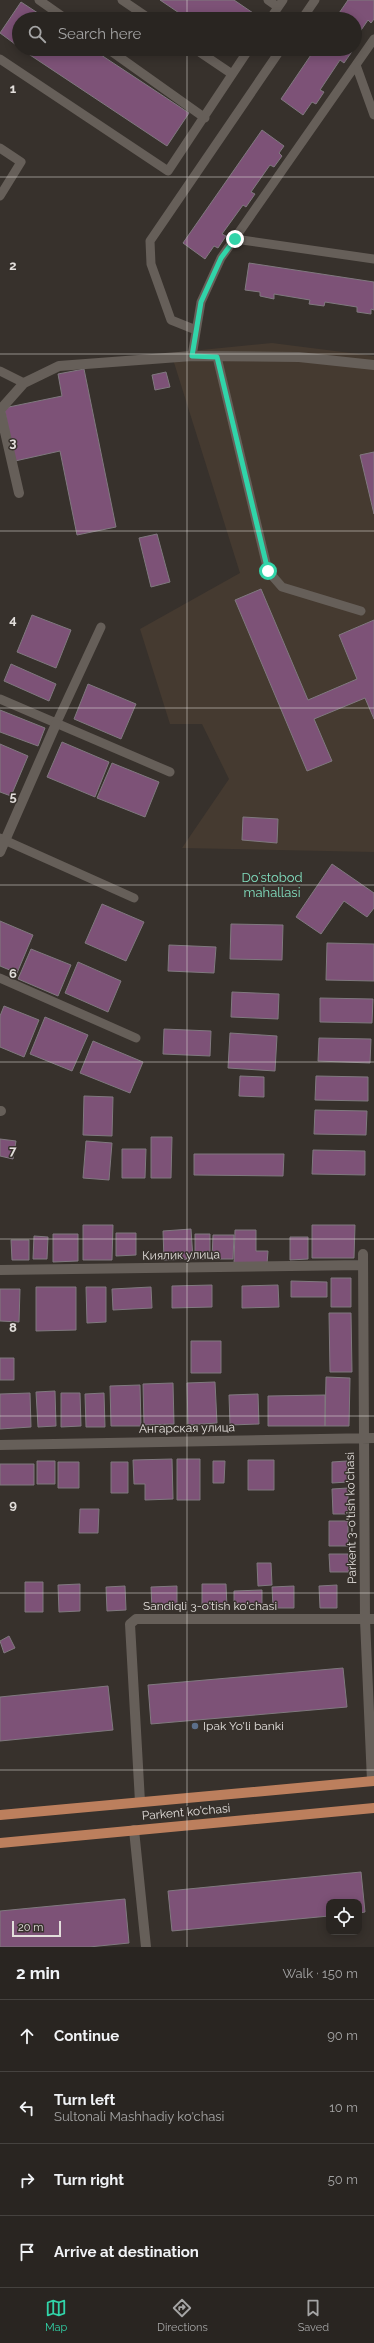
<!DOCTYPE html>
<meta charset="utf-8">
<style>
:root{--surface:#292521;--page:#312d2a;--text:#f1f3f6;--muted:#a5a5a5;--line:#45423f;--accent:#31d4a9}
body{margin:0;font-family:Raleway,sans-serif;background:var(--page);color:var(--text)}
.controls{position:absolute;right:12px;bottom:12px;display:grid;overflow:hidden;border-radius:8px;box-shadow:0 2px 10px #0003}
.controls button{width:36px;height:36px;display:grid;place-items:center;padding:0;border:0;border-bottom:1px solid var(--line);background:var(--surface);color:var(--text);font:20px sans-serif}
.scale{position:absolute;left:12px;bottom:10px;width:49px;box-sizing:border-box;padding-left:4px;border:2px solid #e2dedb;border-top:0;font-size:11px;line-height:14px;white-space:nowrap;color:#e2dedb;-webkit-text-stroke:3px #37312c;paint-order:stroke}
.stop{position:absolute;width:12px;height:12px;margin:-9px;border:3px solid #31d4a9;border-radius:50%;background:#fff}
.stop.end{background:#31d4a9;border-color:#fff;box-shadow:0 1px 4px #0008}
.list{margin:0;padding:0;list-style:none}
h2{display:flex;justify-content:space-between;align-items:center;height:52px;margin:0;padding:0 16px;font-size:17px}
h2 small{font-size:13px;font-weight:400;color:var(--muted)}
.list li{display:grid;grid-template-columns:26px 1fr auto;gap:12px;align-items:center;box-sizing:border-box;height:72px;padding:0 16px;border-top:1px solid var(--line)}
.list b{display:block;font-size:15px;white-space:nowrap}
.list p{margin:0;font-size:13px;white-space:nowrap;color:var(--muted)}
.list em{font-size:13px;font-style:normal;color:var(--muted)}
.icon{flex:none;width:22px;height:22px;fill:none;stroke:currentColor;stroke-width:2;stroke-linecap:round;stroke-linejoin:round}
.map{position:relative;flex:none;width:374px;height:1947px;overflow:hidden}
.search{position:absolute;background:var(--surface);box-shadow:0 2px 10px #0003;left:12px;right:12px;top:12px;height:44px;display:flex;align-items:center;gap:10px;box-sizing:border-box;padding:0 14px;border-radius:22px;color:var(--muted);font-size:15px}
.sheet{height:340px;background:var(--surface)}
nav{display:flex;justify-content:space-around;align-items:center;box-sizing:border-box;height:56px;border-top:1px solid var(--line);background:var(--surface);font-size:11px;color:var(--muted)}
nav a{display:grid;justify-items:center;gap:2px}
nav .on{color:var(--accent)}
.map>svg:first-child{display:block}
</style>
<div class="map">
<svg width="374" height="1947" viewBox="0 0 374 1947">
<rect width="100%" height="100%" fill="#37312c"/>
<path fill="#453a30" d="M 272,343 L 374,356 L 374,852 L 182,848 L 229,779 L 202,724 L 170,724 L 140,629 L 240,573 L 171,353 Z"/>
<path fill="#7d5277" stroke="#80797f" d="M 160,0 L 234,0 L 256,15 L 253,19 L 188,19 Z
M 348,0 L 374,0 L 374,19 L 371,23 L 368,20 L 355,39 L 355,19 L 335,19 Z
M 21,2 L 47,19 L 19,19 L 19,47 L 0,33 Z
M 21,49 L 92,49 L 189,113 L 167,146 Z
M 315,49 L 353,50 L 344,63 L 340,60 L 320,90 L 324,92 L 316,104 L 312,102 L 303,115 L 281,99 Z
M 262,130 L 284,146 L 279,153 L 282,156 L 274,167 L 270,165 L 251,192 L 255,194 L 246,207 L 243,205 L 222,234 L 226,236 L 218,248 L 214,246 L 205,259 L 183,243 Z
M 249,263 L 374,282 L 374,310 L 371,309 L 371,314 L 357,312 L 357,307 L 325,302 L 324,306 L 309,304 L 310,300 L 274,294 L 274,299 L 260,296 L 260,292 L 245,290 Z
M 84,369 L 116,527 L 77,535 L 60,451 L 15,461 L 4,408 L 62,396 L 58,374 Z
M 166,372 L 170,387 L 155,390 L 152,375 Z
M 374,452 L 374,514 L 360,455 Z
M 157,534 L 170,582 L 151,587 L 139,538 Z
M 261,589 L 308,700 L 357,679 L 339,635 L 374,620 L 374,719 L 365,698 L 314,719 L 332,761 L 307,771 L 235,600 Z
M 32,615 L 71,630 L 56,668 L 17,652 Z
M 11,664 L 56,684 L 49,701 L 4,681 Z
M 88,684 L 136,704 L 121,739 L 74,719 Z
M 0,710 L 45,728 L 38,746 L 0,732 Z
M 62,742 L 109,762 L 95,797 L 47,777 Z
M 0,744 L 28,756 L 11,796 L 0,792 Z
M 112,763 L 159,782 L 145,817 L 97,798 Z
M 243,817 L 278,819 L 277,843 L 242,840 Z
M 332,864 L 374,893 L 374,908 L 367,917 L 344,901 L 321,934 L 296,917 Z
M 102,904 L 144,922 L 126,961 L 85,943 Z
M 0,921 L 33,935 L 17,973 L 0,966 Z
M 231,924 L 283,925 L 282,960 L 230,959 Z
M 327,943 L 374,944 L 374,981 L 326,980 Z
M 169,945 L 216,947 L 214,973 L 168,971 Z
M 31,949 L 71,965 L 58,996 L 18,979 Z
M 78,962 L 121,981 L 108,1012 L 65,993 Z
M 232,992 L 279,994 L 278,1019 L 231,1017 Z
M 320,998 L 373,999 L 372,1023 L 320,1022 Z
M 4,1006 L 39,1020 L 24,1057 L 0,1047 L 0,1016 Z
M 45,1017 L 88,1035 L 72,1071 L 30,1054 Z
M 164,1029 L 211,1031 L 210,1056 L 163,1054 Z
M 230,1033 L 277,1036 L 275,1071 L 228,1068 Z
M 319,1038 L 371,1039 L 370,1063 L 318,1061 Z
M 93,1041 L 143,1062 L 130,1093 L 80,1073 Z
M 240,1076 L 264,1077 L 264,1097 L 239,1096 Z
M 316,1076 L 368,1077 L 368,1101 L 315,1100 Z
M 84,1096 L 113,1097 L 112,1136 L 83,1135 Z
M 315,1110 L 367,1111 L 366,1135 L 314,1134 Z
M 151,1137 L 172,1137 L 171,1178 L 151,1178 Z
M 0,1139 L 16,1141 L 13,1159 L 0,1156 Z
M 86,1141 L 112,1143 L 109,1180 L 83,1178 Z
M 122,1149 L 146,1149 L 145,1178 L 122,1178 Z
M 313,1150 L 365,1151 L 365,1175 L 312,1174 Z
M 194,1154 L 284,1154 L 283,1176 L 194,1175 Z
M 83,1225 L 113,1225 L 112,1260 L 83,1260 Z
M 312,1225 L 355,1225 L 354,1258 L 312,1258 Z
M 191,1229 L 193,1259 L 164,1260 L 163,1231 Z
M 235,1230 L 256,1230 L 256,1251 L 268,1251 L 267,1264 L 234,1264 Z
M 116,1233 L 136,1233 L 136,1255 L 116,1256 Z
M 53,1234 L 78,1234 L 78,1261 L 53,1262 Z
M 195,1234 L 210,1234 L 210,1259 L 195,1259 Z
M 213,1235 L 234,1235 L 233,1259 L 212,1259 Z
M 34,1236 L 48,1237 L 47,1259 L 33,1259 Z
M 290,1237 L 308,1237 L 308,1259 L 290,1260 Z
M 11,1240 L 29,1240 L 29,1260 L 12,1260 Z
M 331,1278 L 351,1278 L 351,1307 L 331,1307 Z
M 291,1281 L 327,1282 L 327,1297 L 291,1297 Z
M 212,1285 L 212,1307 L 172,1308 L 172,1286 Z
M 278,1285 L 279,1307 L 242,1308 L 242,1286 Z
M 36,1287 L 76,1287 L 76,1330 L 36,1331 Z
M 86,1287 L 106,1287 L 106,1322 L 87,1323 Z
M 151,1287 L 152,1308 L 113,1310 L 112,1289 Z
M 0,1289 L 20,1289 L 19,1322 L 0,1321 Z
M 329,1313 L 351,1313 L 352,1372 L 330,1372 Z
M 191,1341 L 221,1341 L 221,1373 L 191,1373 Z
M 0,1358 L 14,1358 L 14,1380 L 0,1380 Z
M 326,1377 L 350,1378 L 349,1426 L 325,1426 Z
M 215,1382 L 217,1423 L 188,1425 L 187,1383 Z
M 173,1383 L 174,1424 L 144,1425 L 143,1384 Z
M 140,1385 L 141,1426 L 111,1426 L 110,1386 Z
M 55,1391 L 56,1426 L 38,1427 L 36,1392 Z
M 30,1393 L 31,1427 L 0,1429 L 0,1394 Z
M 61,1393 L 80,1393 L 81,1426 L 61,1427 Z
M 104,1393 L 105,1427 L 86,1427 L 85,1394 Z
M 258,1394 L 259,1424 L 230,1425 L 229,1395 Z
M 325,1395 L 325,1426 L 268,1426 L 268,1396 Z
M 172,1459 L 173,1499 L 145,1500 L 145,1484 L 134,1484 L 133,1460 Z
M 177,1459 L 200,1459 L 200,1500 L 177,1500 Z
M 248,1460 L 274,1460 L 274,1490 L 248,1490 Z
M 37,1461 L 55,1461 L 55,1484 L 37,1484 Z
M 213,1461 L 225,1461 L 224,1483 L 213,1483 Z
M 347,1461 L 348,1482 L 332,1483 L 332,1462 Z
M 58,1462 L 79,1462 L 79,1488 L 58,1488 Z
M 111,1462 L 128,1462 L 128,1493 L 111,1493 Z
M 0,1464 L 34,1464 L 34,1485 L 0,1485 Z
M 348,1488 L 348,1514 L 333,1514 L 332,1489 Z
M 80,1509 L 99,1509 L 98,1533 L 79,1533 Z
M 329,1521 L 348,1521 L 348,1546 L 329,1546 Z
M 329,1554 L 348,1554 L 349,1572 L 330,1572 Z
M 257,1563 L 271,1563 L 272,1585 L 258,1586 Z
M 25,1582 L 43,1582 L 43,1612 L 25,1612 Z
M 80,1584 L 80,1611 L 59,1612 L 58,1585 Z
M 202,1584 L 226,1584 L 227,1608 L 202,1609 Z
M 337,1585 L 337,1608 L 320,1608 L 319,1586 Z
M 125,1586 L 126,1610 L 107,1611 L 106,1587 Z
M 177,1586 L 177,1609 L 152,1610 L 151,1587 Z
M 294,1586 L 294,1608 L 273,1608 L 272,1587 Z
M 262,1590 L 262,1606 L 234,1607 L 234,1591 Z
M 9,1636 L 15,1648 L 4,1653 L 0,1641 Z
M 343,1668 L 347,1707 L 151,1724 L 148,1685 Z
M 108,1686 L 113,1730 L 0,1741 L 0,1697 Z
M 361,1872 L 365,1912 L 359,1913 L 359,1902 L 329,1902 L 329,1916 L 172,1931 L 168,1891 Z
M 125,1899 L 129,1943 L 89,1947 L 0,1947 L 0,1911 Z"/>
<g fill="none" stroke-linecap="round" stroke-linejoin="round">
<path stroke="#665f59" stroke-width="9" d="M 39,0 L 66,19
M 122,0 L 150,19
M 268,0 L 278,7
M 270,19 L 283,0
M 302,19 L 315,0
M 108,49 L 205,118
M 195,49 L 232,74
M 0,59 L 168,171 L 249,49
M 356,65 L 374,115
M 0,148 L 21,162 L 0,196
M 235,239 L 374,259
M 196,330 L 171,320 L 151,264 L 150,241 L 281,49
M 192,356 L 201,302 L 221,258 L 374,39
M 217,357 L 268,571 L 282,587 L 361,611
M 0,371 L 24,383
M 0,699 L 170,772
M 56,724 L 101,627
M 0,838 L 134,898
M 0,978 L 136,1038"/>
<path stroke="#665f59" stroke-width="10" d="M 19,493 L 0,410 L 24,383 L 59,366 L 192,356 L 299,357 L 374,365
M 0,852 L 56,724
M 0,1111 L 1,1111
M 363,1254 L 365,1620 L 372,1781
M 0,1270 L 363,1265
M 0,1445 L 374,1438
M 140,1802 L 130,1624 L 136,1619 L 374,1619
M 134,1830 L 146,1947"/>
<path stroke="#bc7f5d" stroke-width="10" d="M 0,1815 L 374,1781
M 0,1843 L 374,1808"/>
</g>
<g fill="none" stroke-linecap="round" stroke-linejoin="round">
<path stroke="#31d4a9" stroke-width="5" d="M 235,239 L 221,258 L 201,302 L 192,356 L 217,357 L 268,571"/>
</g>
<path fill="none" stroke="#e2dedb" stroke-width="1" stroke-opacity="0.55" d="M 187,0 L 187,19M 187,49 L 187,1947M 0,177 L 374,177M 0,354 L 374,354M 0,531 L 374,531M 0,708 L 374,708M 0,885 L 374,885M 0,1062 L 374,1062M 0,1239 L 374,1239M 0,1416 L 374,1416M 0,1593 L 374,1593M 0,1770 L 374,1770"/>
<circle fill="#5c6f8a" stroke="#37312c" stroke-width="1.5" cx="195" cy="1726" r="4"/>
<g text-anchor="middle" stroke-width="3" stroke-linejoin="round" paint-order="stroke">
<g font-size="12" fill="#e2dedb" stroke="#37312c">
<text transform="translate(181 1255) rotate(-1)" y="4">Киялик улица</text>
<text transform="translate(187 1428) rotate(-1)" y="4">Ангарская улица</text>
<text transform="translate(351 1518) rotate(-91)" y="4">Parkent 3-o'tish ko'chasi</text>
<text x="210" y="1610">Sandiqli 3-o'tish ko'chasi</text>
<text transform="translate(186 1812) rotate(-5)" y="4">Parkent ko'chasi</text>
</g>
<g font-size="12" fill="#e2dedb" stroke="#37312c" text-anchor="start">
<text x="203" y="1730">Ipak Yo'li banki</text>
</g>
<g font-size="13" fill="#81debf" stroke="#37312c">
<text x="272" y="882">Doʻstobod<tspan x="272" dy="15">mahallasi</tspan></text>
</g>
</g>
<g font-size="13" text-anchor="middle" font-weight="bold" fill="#e2dedb" stroke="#37312c" stroke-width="3" stroke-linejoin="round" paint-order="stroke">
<text x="13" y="93">1</text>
<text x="13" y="270">2</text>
<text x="13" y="447">3</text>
<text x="13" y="624">4</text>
<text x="13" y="801">5</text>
<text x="13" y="978">6</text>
<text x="13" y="1155">7</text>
<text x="13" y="1332">8</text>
<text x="13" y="1509">9</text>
</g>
</svg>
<div class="controls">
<button><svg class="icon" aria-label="locate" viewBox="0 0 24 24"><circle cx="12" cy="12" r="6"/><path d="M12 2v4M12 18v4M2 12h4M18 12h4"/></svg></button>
</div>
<div class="scale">20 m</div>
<div class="stop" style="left:268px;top:571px"></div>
<div class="stop end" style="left:235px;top:239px"></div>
<div class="search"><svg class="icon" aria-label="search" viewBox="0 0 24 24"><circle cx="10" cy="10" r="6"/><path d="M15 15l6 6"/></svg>Search here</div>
</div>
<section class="sheet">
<h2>2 min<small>Walk · 150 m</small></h2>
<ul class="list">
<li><svg class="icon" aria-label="ahead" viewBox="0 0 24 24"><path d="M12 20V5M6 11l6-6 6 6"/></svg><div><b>Continue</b></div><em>90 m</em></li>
<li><svg class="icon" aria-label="left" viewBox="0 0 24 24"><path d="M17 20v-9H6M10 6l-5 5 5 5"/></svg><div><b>Turn left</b><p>Sultonali Mashhadiy ko'chasi</p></div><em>10 m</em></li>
<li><svg class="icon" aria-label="right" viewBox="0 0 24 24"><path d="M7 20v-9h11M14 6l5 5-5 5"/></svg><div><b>Turn right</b></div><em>50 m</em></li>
<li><svg class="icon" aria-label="arrive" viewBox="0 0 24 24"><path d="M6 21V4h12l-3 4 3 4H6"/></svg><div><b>Arrive at destination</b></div></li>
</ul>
</section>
<nav>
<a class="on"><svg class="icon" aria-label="map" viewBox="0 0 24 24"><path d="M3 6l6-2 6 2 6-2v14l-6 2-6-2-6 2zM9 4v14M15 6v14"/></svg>Map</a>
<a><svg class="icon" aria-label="directions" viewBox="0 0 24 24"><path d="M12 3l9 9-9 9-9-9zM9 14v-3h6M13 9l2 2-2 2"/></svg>Directions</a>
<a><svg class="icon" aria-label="saved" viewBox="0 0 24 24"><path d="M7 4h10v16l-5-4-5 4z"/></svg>Saved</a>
</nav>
